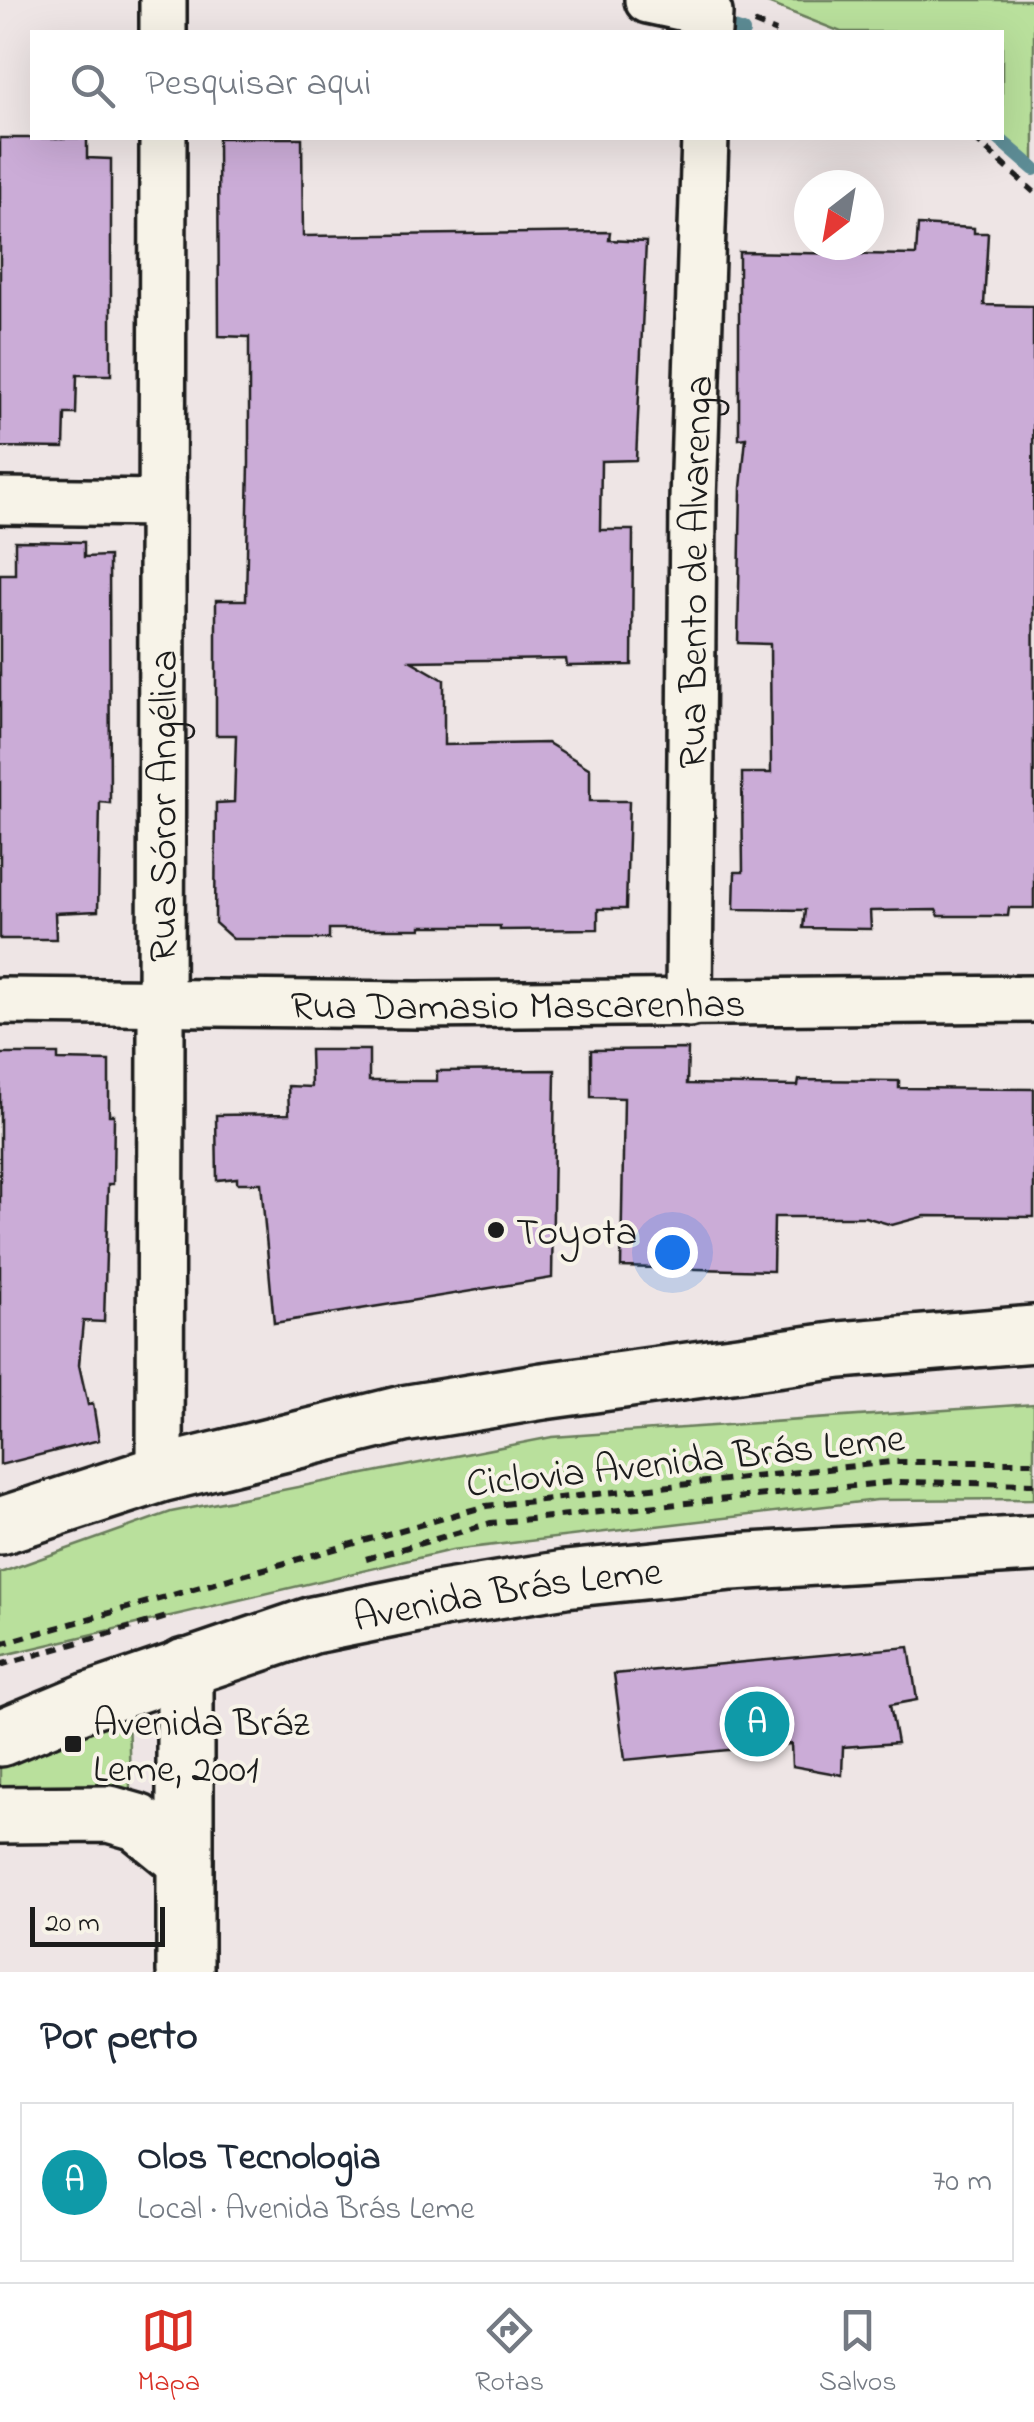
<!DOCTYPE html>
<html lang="pt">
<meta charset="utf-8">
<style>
:root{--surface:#fff;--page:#f6f6f7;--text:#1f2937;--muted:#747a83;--line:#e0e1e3;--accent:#d93025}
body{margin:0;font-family:"Indie Flower",sans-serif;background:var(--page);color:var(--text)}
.compass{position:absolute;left:794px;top:170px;width:90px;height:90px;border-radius:50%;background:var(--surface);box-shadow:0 10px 40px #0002;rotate:211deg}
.scale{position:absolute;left:30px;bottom:25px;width:135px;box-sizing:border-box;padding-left:10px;border:5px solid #1c1c1c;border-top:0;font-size:28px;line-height:35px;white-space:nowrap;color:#1c1c1c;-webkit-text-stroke:8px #f7f3e8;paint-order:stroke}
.you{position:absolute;left:672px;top:1252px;width:35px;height:35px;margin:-25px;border:8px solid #fff;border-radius:50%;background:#1a73e8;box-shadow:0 0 0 15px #1a73e833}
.badge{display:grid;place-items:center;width:65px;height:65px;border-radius:50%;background:var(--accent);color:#fff;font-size:32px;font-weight:700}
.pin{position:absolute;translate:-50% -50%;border:5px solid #fff;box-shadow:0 2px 10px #0006}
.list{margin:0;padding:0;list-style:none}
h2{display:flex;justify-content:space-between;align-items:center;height:130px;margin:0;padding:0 40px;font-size:42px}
h2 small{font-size:32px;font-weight:400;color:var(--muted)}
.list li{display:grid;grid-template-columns:65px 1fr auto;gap:30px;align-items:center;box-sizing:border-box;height:160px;margin:0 20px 20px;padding:0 20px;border:2px solid var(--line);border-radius:0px}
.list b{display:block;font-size:38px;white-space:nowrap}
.list p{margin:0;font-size:32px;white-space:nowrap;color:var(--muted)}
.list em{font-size:32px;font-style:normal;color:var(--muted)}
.icon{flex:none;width:55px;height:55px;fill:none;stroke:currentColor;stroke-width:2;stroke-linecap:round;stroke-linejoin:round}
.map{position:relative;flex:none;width:1034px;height:1972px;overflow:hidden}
.search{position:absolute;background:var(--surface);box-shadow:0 10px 40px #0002;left:30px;right:30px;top:30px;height:110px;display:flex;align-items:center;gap:25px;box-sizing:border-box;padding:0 35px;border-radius:0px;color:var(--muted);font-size:38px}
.sheet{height:310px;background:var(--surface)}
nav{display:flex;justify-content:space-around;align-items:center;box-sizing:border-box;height:140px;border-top:2px solid var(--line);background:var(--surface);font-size:28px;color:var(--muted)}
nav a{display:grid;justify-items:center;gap:5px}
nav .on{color:var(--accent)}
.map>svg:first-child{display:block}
</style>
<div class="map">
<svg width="1034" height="1972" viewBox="0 0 1034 1972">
<rect width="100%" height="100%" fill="#eee5e5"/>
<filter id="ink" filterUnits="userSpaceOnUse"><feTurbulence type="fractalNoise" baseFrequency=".01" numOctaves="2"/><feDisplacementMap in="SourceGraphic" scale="20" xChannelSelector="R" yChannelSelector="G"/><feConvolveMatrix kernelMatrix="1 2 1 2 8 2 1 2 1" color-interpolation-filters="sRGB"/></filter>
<g filter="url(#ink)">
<path fill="#b9e09c" stroke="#6a7e5c" stroke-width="2.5" d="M 760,0 L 1034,0 L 1034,171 L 995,138 L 1002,138 L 1002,32 L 841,32 Z
M 1034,1404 L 1034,1499 L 877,1500 L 452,1550 L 0,1656 L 0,1573 L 171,1512 L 552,1437 Z
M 128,1711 L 130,1788 L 0,1796 L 0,1757 Z"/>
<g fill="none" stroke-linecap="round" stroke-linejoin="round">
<path stroke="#5d8c95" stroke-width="14" d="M 715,23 L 743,32
M 998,138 L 1034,169"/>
</g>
<path fill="#cbacd7" stroke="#1c1c1c" stroke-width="2.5" d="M 0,138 L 87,138 L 87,158 L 111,159 L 111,375 L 77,375 L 76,414 L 65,414 L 64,448 L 0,447 Z
M 218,138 L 302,138 L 303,236 L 610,232 L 609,240 L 646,242 L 636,460 L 601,461 L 600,530 L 633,530 L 632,665 L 567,666 L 566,659 L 411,661 L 444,680 L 444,745 L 548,743 L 590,769 L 590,801 L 629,801 L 626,909 L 598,909 L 598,929 L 500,930 L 500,926 L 421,926 L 421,929 L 329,929 L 329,939 L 233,939 L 215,923 L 216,803 L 234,802 L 236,735 L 216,735 L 216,600 L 246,600 L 249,463 L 249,337 L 219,336 Z
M 918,225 L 974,228 L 974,233 L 988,233 L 984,305 L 1033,306 L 1034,908 L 1009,908 L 1008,916 L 939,916 L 936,910 L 870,911 L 871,929 L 803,928 L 805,910 L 734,909 L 735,872 L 743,872 L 742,773 L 771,773 L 770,644 L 738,643 L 741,488 L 746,438 L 739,439 L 739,252 L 916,255 Z
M 15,541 L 84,542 L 84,557 L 109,556 L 110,803 L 100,802 L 98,911 L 55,913 L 56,939 L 0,939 L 0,574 L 15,574 Z
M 688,1049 L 687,1084 L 798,1086 L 799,1080 L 899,1081 L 899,1088 L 1034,1089 L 1034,1217 L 925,1216 L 892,1225 L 865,1217 L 774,1217 L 773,1271 L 621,1267 L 624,1098 L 591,1097 L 591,1050 Z
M 310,1050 L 369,1050 L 369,1081 L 437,1081 L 437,1071 L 555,1070 L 552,1278 L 274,1323 L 261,1183 L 237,1183 L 237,1178 L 217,1180 L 216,1115 L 289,1114 L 288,1086 L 311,1087 Z
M 0,1054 L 58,1054 L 58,1060 L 109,1061 L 109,1115 L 114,1115 L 113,1184 L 108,1184 L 104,1322 L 83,1321 L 79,1365 L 88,1405 L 93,1404 L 99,1440 L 0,1465 Z
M 909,1647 L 917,1700 L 890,1705 L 897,1743 L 843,1747 L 842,1775 L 792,1766 L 791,1744 L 625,1760 L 614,1674 Z"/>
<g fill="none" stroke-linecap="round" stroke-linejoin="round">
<defs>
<g id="street">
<path d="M 648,0 L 709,13 L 708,32"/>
<path d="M 163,32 L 163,0"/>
<path d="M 0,501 L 161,503"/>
<path id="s1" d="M 0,1001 L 417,1005 L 1034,999"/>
<path id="s2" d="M 689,1004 L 693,500 L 705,138"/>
<path id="s3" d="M 160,1474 L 163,138"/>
</g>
<path id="secondary" d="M 185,1667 L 185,1972"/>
<g id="primary">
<path d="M 0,1526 L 160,1474 L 403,1414 L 543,1391 L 840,1350 L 1034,1334"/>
<path id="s4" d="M 0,1738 L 89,1701 L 313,1625 L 442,1599 L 565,1579 L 732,1562 L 1034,1544"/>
<path d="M 0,1815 L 109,1814 L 137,1822 L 185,1861"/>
</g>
</defs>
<use href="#street" stroke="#1c1c1c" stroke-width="52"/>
<use href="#secondary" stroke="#1c1c1c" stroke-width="62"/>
<use href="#primary" stroke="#1c1c1c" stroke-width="62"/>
<path stroke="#1c1c1c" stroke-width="6" stroke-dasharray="10 8" stroke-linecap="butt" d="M 754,23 L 776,32
M 974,138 L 1034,192
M 366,1559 L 491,1523 L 893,1482 L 1034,1484
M 0,1644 L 486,1506 L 891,1462 L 1034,1462
M 0,1665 L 167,1617"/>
<use href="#street" stroke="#f7f3e8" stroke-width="45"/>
<use href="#secondary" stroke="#f7f3e8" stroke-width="55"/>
<use href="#primary" stroke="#f7f3e8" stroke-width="55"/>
</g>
</g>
<g fill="#1c1c1c" stroke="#f7f3e8" stroke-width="4">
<circle cx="496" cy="1230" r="10"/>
<rect x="63" y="1734" width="20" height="20" rx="5"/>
</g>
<g text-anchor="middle" stroke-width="8" stroke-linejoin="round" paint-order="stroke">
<g font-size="40" fill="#1c1c1c" stroke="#f7f3e8">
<text dy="14" stroke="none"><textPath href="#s2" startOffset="432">Rua Bento de Alvarenga</textPath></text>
<text dy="14" stroke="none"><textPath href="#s3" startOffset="668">Rua Sóror Angélica</textPath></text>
<text dy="14" stroke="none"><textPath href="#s1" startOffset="518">Rua Damasio Mascarenhas</textPath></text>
<text transform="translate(685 1459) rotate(-6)" y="14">Ciclovia Avenida Brás Leme</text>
<text dy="14" stroke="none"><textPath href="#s4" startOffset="530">Avenida Brás Leme</textPath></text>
</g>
<g font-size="40" fill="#1c1c1c" stroke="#f7f3e8" text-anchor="start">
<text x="516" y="1244">Toyota</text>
<text x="93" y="1735">Avenida Bráz<tspan x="93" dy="46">Leme, 2001</tspan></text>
</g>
</g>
</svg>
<svg class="compass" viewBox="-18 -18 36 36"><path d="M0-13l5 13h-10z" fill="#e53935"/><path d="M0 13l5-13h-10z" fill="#747a83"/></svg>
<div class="scale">20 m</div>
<div class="you"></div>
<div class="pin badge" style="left:757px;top:1724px;background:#0f9aa8">A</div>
<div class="search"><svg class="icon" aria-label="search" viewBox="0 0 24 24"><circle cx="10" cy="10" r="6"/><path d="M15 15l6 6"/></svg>Pesquisar aqui</div>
</div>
<section class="sheet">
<h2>Por perto<small></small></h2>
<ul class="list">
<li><span class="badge" style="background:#0f9aa8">A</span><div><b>Olos Tecnologia</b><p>Local · Avenida Brás Leme</p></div><em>70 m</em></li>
</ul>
</section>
<nav>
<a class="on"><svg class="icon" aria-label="map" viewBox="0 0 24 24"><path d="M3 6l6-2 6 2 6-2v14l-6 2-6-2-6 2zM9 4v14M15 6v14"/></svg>Mapa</a>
<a><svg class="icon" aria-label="directions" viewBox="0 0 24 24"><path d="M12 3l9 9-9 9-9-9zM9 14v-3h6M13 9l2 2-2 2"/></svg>Rotas</a>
<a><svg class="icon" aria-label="saved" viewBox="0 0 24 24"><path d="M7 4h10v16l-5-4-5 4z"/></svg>Salvos</a>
</nav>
